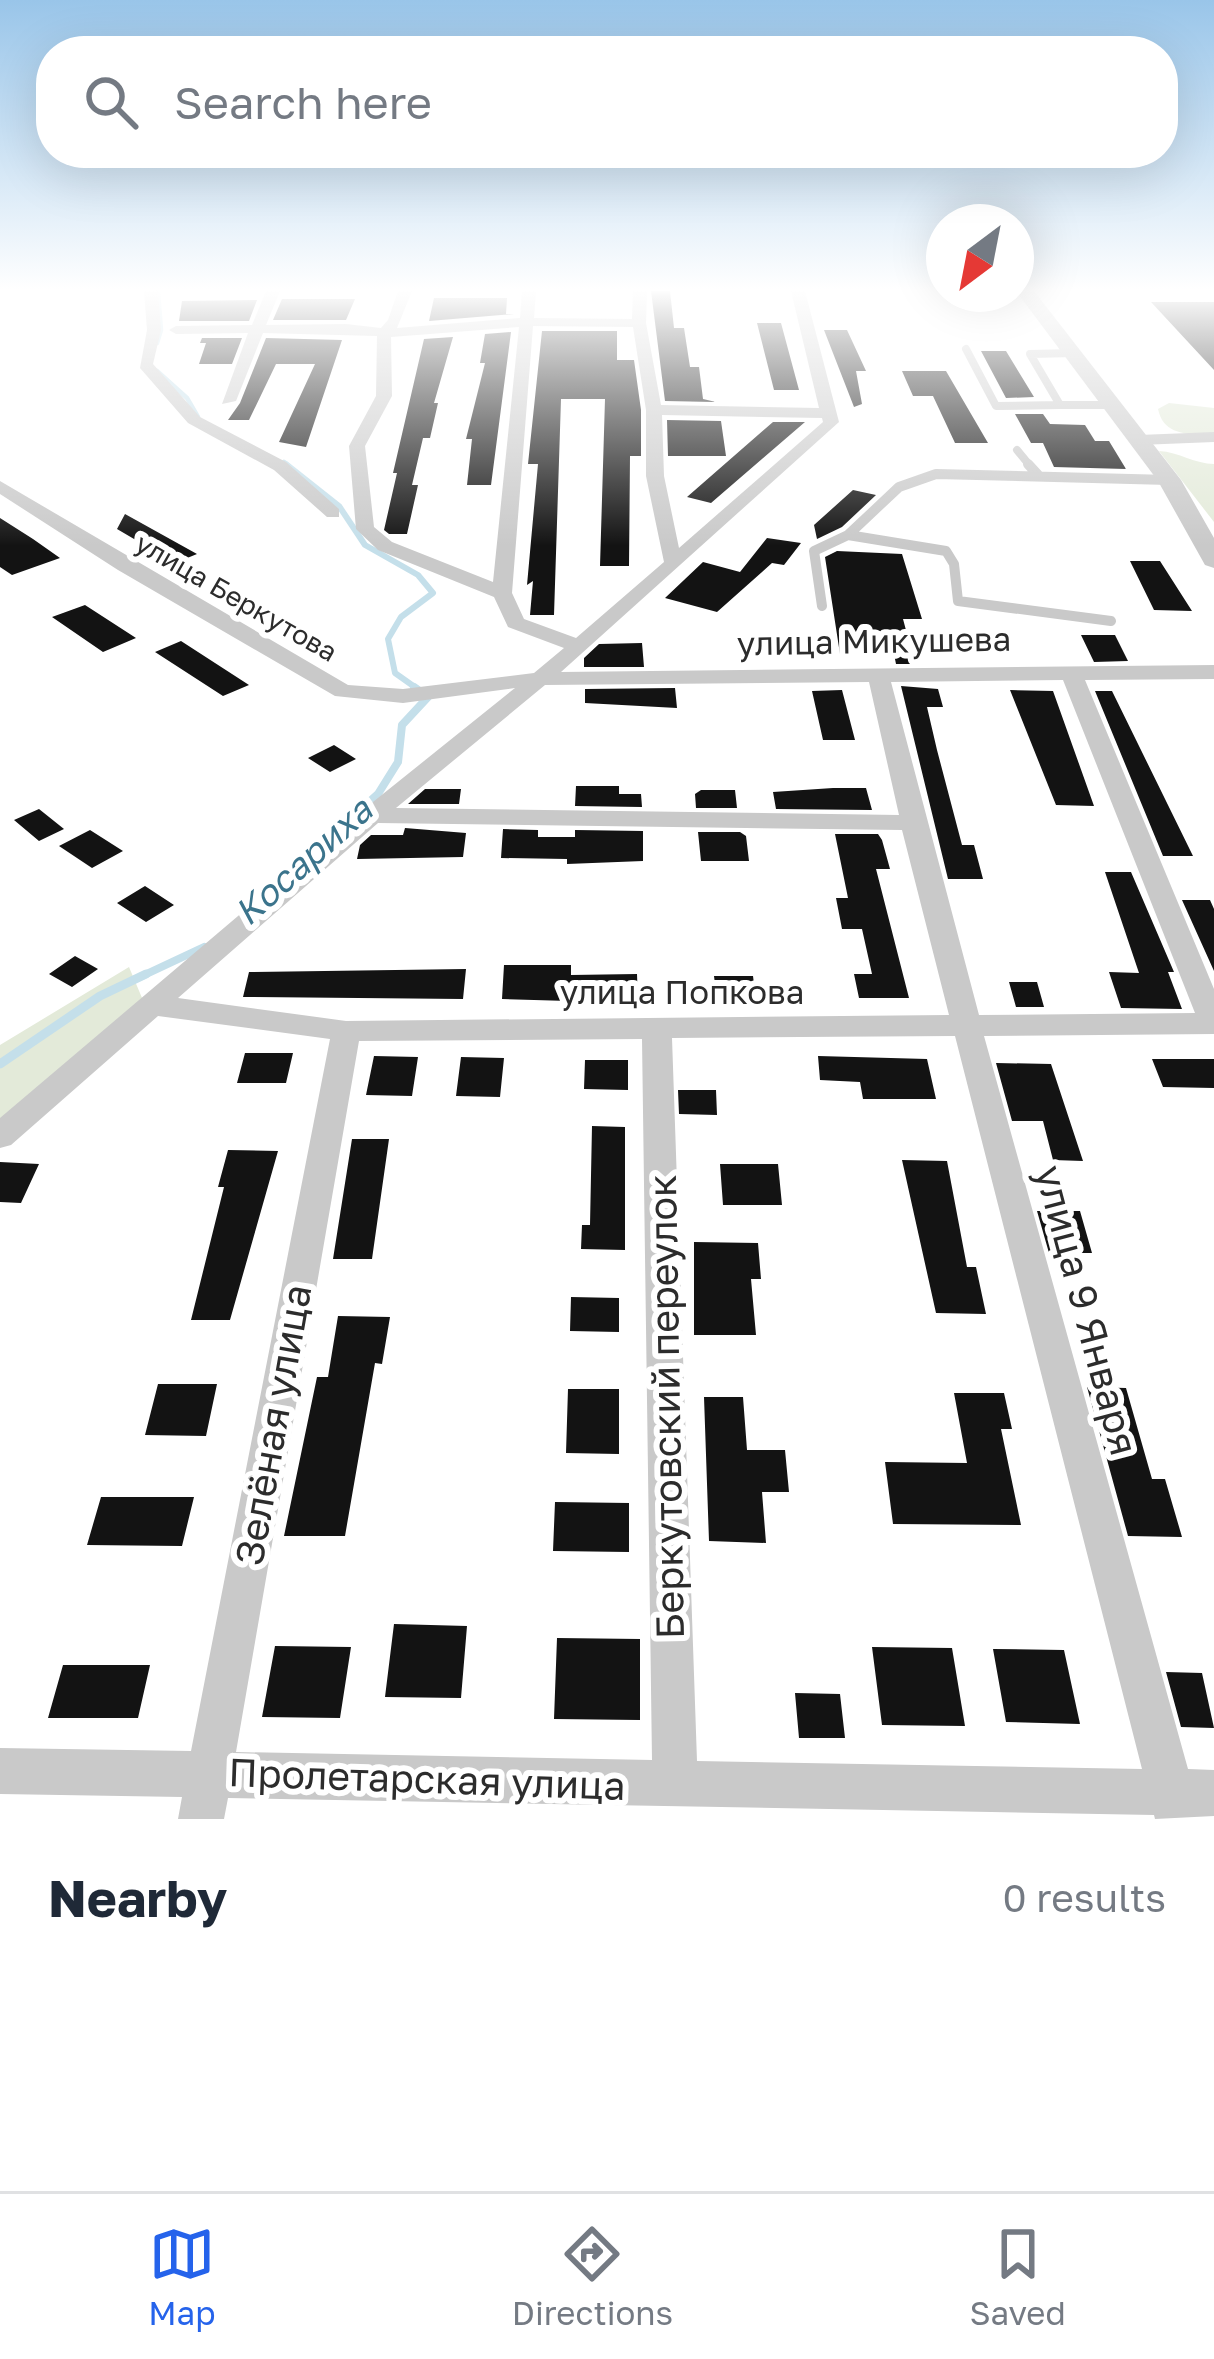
<!DOCTYPE html>
<meta charset="utf-8">
<style>
:root{--surface:#fff;--page:#f2f2f3;--text:#1f2937;--muted:#747a83;--line:#e0e1e3;--accent:#2563eb}
body{margin:0;font-family:"Golos Text",sans-serif;background:var(--page);color:var(--text)}
.compass{position:absolute;left:926px;top:204px;width:108px;height:108px;border-radius:50%;background:var(--surface);box-shadow:0 12px 48px #0002;rotate:212deg}
.list{margin:0;padding:0;list-style:none}
h2{display:flex;justify-content:space-between;align-items:center;height:156px;margin:0;padding:0 48px;font-size:51px}
h2 small{font-size:39px;font-weight:400;color:var(--muted)}
.icon{flex:none;width:66px;height:66px;fill:none;stroke:currentColor;stroke-width:2;stroke-linecap:round;stroke-linejoin:round}
.map{position:relative;flex:none;width:1214px;height:1819px;overflow:hidden}
.search{position:absolute;background:var(--surface);box-shadow:0 12px 48px #0002;left:36px;right:36px;top:36px;height:132px;display:flex;align-items:center;gap:30px;box-sizing:border-box;padding:0 42px;border-radius:48px;color:var(--muted);font-size:45px}
.sheet{height:372px;background:var(--surface)}
nav{display:flex;justify-content:space-around;align-items:center;box-sizing:border-box;height:168px;border-top:3px solid var(--line);background:var(--surface);font-size:33px;color:var(--muted)}
nav a{display:grid;justify-items:center;gap:6px}
nav .on{color:var(--accent)}
.map>svg:first-child{display:block}
</style>
<div class="map">
<svg width="1214" height="1819" viewBox="0 0 1214 1819">
<rect width="100%" height="100%" fill="#fff"/>
<path fill="#e3ead9" d="M 1169,403 L 1214,408 L 1214,434 C 1190,434 1164,437 1158,409 Z
M 1159,451 C 1179,452 1195,464 1214,464 L 1214,522 Z
M 129,967 L 145,1005 L 0,1129 L 0,1045 Z"/>
<g fill="none" stroke-linecap="round" stroke-linejoin="round">
<path stroke="#c4dfea" stroke-width="4.5" d="M 157,343 L 161,330 L 158,291
M 157,371 L 187,398 L 198,417
M 284,462 L 290,467"/>
<path stroke="#c4dfea" stroke-width="6" d="M 286,464 L 339,506 L 365,545 L 418,575 L 433,593 L 401,617 L 388,639 L 395,673 L 419,690"/>
<path stroke="#c4dfea" stroke-width="8" d="M 279,883 L 378,794 L 398,762 L 402,725 L 428,697 L 414,687
M 140,977 L 204,947"/>
<path stroke="#c4dfea" stroke-width="9" d="M 0,1064 L 100,996 L 146,974"/>
</g>
<path fill="#131313" d="M 651,291 L 670,291 L 674,328 L 684,328 L 690,367 L 699,367 L 703,399 L 716,402 L 665,401 Z
M 434,298 L 507,298 L 506,314 L 514,314 L 429,321 Z
M 282,299 L 355,299 L 346,320 L 273,320 Z
M 257,300 L 249,321 L 179,321 L 182,301 Z
M 1151,302 L 1214,302 L 1214,370 Z
M 757,323 L 781,323 L 799,390 L 774,390 Z
M 824,330 L 847,330 L 866,371 L 856,371 L 862,404 L 854,407 Z
M 542,331 L 617,331 L 617,360 L 634,360 L 641,410 L 641,456 L 630,456 L 629,566 L 600,566 L 605,399 L 561,399 L 554,615 L 530,615 L 533,581 L 527,585 L 538,464 L 528,464 Z
M 511,332 L 491,485 L 467,485 L 472,439 L 466,439 L 485,363 L 480,363 L 485,334 Z
M 453,337 L 434,403 L 438,403 L 430,438 L 423,438 L 412,485 L 418,485 L 407,534 L 389,534 L 384,530 L 397,473 L 393,473 L 424,339 Z
M 202,338 L 242,338 L 232,364 L 199,364 L 206,343 L 200,343 Z
M 266,338 L 342,340 L 306,447 L 279,442 L 315,364 L 276,364 L 249,420 L 228,420 L 240,403 Z
M 981,351 L 1006,351 L 1034,397 L 1006,398 Z
M 902,371 L 946,371 L 988,443 L 955,443 L 933,396 L 913,396 Z
M 1015,414 L 1043,414 L 1050,424 L 1085,425 L 1095,441 L 1109,441 L 1126,469 L 1054,467 L 1043,443 L 1031,443 Z
M 667,420 L 721,421 L 726,456 L 668,456 Z
M 773,422 L 805,422 L 711,503 L 687,497 Z
M 853,490 L 876,495 L 842,527 L 817,539 L 814,525 Z
M 125,514 L 197,554 L 175,563 L 117,529 Z
M 0,518 L 33,539 L 60,558 L 12,575 L 0,567 Z
M 767,538 L 801,543 L 784,565 L 772,563 L 717,612 L 665,598 L 703,562 L 740,572 Z
M 837,551 L 902,554 L 922,619 L 903,619 L 915,664 L 896,664 L 894,654 L 840,654 L 825,557 Z
M 1130,561 L 1160,561 L 1192,611 L 1154,610 Z
M 85,605 L 136,638 L 103,652 L 52,617 Z
M 1081,635 L 1115,635 L 1128,661 L 1094,662 Z
M 181,641 L 249,685 L 223,696 L 155,652 Z
M 642,643 L 644,667 L 584,667 L 584,658 L 599,644 Z
M 901,686 L 938,689 L 943,707 L 927,707 L 937,750 L 962,845 L 974,845 L 983,879 L 948,879 Z
M 675,688 L 677,708 L 585,703 L 585,689 Z
M 842,690 L 855,740 L 823,740 L 812,691 Z
M 1010,690 L 1053,691 L 1094,806 L 1056,805 Z
M 1095,691 L 1112,691 L 1193,856 L 1163,856 Z
M 334,745 L 356,759 L 330,772 L 308,758 Z
M 576,786 L 619,786 L 619,794 L 641,794 L 642,807 L 575,806 Z
M 833,788 L 866,788 L 872,810 L 776,809 L 773,792 Z
M 425,789 L 461,789 L 459,804 L 408,804 Z
M 701,790 L 735,790 L 737,808 L 696,808 L 695,794 Z
M 39,809 L 64,829 L 39,841 L 14,820 Z
M 405,828 L 466,833 L 463,857 L 357,859 L 360,845 L 371,835 L 403,835 Z
M 503,829 L 538,830 L 538,837 L 575,837 L 575,830 L 643,831 L 643,861 L 567,864 L 567,859 L 501,858 Z
M 90,830 L 123,851 L 92,868 L 59,846 Z
M 698,832 L 740,832 L 746,836 L 749,861 L 701,861 Z
M 835,834 L 878,834 L 882,840 L 890,869 L 876,869 L 909,998 L 859,998 L 854,974 L 872,974 L 862,929 L 842,929 L 836,898 L 848,898 Z
M 1105,872 L 1131,872 L 1174,972 L 1168,972 L 1182,1009 L 1121,1008 L 1109,972 L 1139,973 Z
M 145,886 L 174,905 L 146,922 L 117,903 Z
M 1182,900 L 1210,900 L 1214,909 L 1214,971 Z
M 75,956 L 98,969 L 72,987 L 49,974 Z
M 504,965 L 571,965 L 571,975 L 637,974 L 638,1003 L 502,999 Z
M 466,969 L 463,999 L 243,997 L 249,972 Z
M 714,976 L 753,976 L 756,1000 L 717,1000 Z
M 1009,982 L 1037,982 L 1044,1007 L 1016,1007 Z
M 245,1053 L 293,1053 L 286,1083 L 237,1083 Z
M 374,1056 L 418,1057 L 412,1096 L 366,1095 Z
M 818,1056 L 927,1059 L 936,1099 L 863,1099 L 860,1082 L 820,1080 Z
M 461,1057 L 504,1058 L 500,1097 L 456,1096 Z
M 1152,1059 L 1214,1059 L 1214,1088 L 1163,1087 Z
M 585,1060 L 628,1060 L 628,1090 L 584,1089 Z
M 996,1063 L 1051,1064 L 1083,1161 L 1053,1160 L 1043,1121 L 1012,1121 Z
M 678,1090 L 716,1090 L 717,1115 L 679,1114 Z
M 592,1126 L 625,1127 L 625,1250 L 581,1249 L 582,1225 L 590,1225 Z
M 352,1139 L 389,1139 L 372,1259 L 333,1259 Z
M 228,1150 L 278,1151 L 230,1320 L 191,1320 L 224,1187 L 218,1187 Z
M 902,1160 L 947,1161 L 967,1267 L 976,1267 L 986,1314 L 936,1313 Z
M 0,1162 L 39,1164 L 21,1203 L 0,1202 Z
M 720,1164 L 778,1164 L 782,1205 L 723,1205 Z
M 1037,1211 L 1080,1211 L 1092,1253 L 1049,1253 Z
M 694,1242 L 758,1243 L 761,1279 L 751,1279 L 756,1335 L 694,1335 Z
M 571,1297 L 619,1298 L 619,1332 L 570,1331 Z
M 338,1316 L 390,1317 L 382,1364 L 375,1363 L 345,1536 L 284,1536 L 317,1377 L 328,1377 Z
M 158,1384 L 217,1384 L 206,1436 L 145,1435 Z
M 1087,1387 L 1126,1388 L 1152,1479 L 1165,1479 L 1182,1537 L 1128,1536 Z
M 568,1389 L 619,1389 L 619,1454 L 566,1453 Z
M 954,1393 L 1004,1393 L 1012,1429 L 1001,1429 L 1021,1525 L 893,1524 L 885,1462 L 967,1463 Z
M 704,1397 L 743,1397 L 747,1450 L 785,1450 L 789,1492 L 762,1492 L 766,1543 L 709,1541 Z
M 101,1497 L 194,1497 L 182,1546 L 87,1545 Z
M 555,1502 L 629,1503 L 629,1552 L 553,1551 Z
M 394,1624 L 467,1626 L 461,1698 L 385,1697 Z
M 557,1638 L 640,1639 L 640,1720 L 554,1719 Z
M 275,1646 L 351,1647 L 340,1718 L 262,1717 Z
M 872,1647 L 952,1648 L 965,1726 L 882,1725 Z
M 993,1649 L 1064,1650 L 1080,1724 L 1006,1722 Z
M 63,1665 L 150,1665 L 138,1718 L 48,1718 Z
M 1166,1672 L 1202,1673 L 1214,1728 L 1181,1727 Z
M 795,1693 L 840,1694 L 845,1738 L 799,1738 Z"/>
<g fill="none" stroke-linecap="round" stroke-linejoin="round">
<path stroke="#c9c9c9" stroke-width="8" d="M 966,349 L 996,406 L 1060,405
M 1074,353 L 1030,354 L 1060,405 L 1114,405
M 1017,450 L 1031,467"/>
<path stroke="#c9c9c9" stroke-width="10" d="M 1028,464 L 1039,476
M 822,606 L 814,551 L 848,535
M 1111,621 L 958,601 L 954,564 L 946,551 L 848,535 L 899,487 L 936,474 L 1169,480"/>
<path fill="#c9c9c9" fill-rule="evenodd" d="M 144,291 L 158,291 L 161,330 L 153,364 L 200,417 L 286,462 L 339,509 L 339,517 L 327,517 L 274,470 L 188,423 L 140,368 L 147,330 Z
M 266,291 L 280,291 L 266,325 L 346,324 L 381,328 L 388,320 L 398,291 L 412,291 L 397,328 L 520,318 L 522,291 L 536,291 L 534,318 L 632,319 L 633,291 L 647,291 L 646,323 L 661,405 L 819,408 L 791,291 L 805,291 L 839,422 L 561,672 L 1214,665 L 1214,679 L 1085,680 L 1214,989 L 1214,1034 L 984,1036 L 1188,1769 L 1214,1770 L 1214,1816 L 1155,1819 L 1154,1815 L 228,1798 L 224,1819 L 178,1819 L 182,1797 L 0,1794 L 0,1748 L 191,1751 L 330,1039 L 158,1016 L 11,1145 L 0,1148 L 0,1118 L 363,810 L 515,688 L 403,703 L 335,696 L 118,570 L 0,494 L 0,481 L 348,685 L 403,689 L 534,673 L 564,648 L 508,627 L 494,597 L 378,550 L 356,529 L 349,446 L 376,396 L 377,336 L 263,333 L 236,401 L 222,404 L 248,333 L 176,334 L 169,330 L 176,326 L 252,325 ZM 533,326 L 633,327 L 646,410 L 646,476 L 664,562 L 576,638 L 524,619 L 512,593 ZM 519,327 L 493,582 L 392,542 L 374,527 L 365,446 L 392,396 L 391,337 ZM 662,415 L 822,418 L 823,422 L 679,548 L 664,476 ZM 1063,680 L 1195,1013 L 979,1015 L 891,682 ZM 869,682 L 899,815 L 396,808 L 545,685 ZM 378,823 L 902,830 L 949,1015 L 346,1021 L 178,998 ZM 955,1036 L 1142,1769 L 697,1761 L 672,1038 ZM 642,1039 L 652,1760 L 236,1752 L 359,1041 Z
M 1214,432 L 1214,442 L 1139,445 L 1131,440 L 1139,435 Z"/>
<path fill="#c9c9c9" fill-rule="evenodd" d="M 1016,291 L 1034,291 L 1181,480 L 1214,538 L 1214,568 L 1205,565 L 1158,481 Z"/>
</g>
<linearGradient id="sky" x2="0" y2="1"><stop stop-color="#99c5e9"/><stop offset="0.53" stop-color="#fff"/><stop offset="1" stop-color="#fff" stop-opacity="0"/></linearGradient>
<rect width="1214" height="546" fill="url(#sky)"/>
<g text-anchor="middle" stroke-width="12" stroke-linejoin="round" paint-order="stroke">
<g font-size="27" fill="#2c2c2c" stroke="#fff">
<text transform="translate(236 598) rotate(30)" y="9">улица Беркутова</text>
</g>
<g font-size="33" fill="#2c2c2c" stroke="#fff">
<text transform="translate(874 641) rotate(-1)" y="12">улица Микушева</text>
<text x="682" y="1004">улица Попкова</text>
</g>
<g font-size="36" font-style="italic" fill="#3b748c" stroke="#fff">
<text transform="translate(303 861) rotate(-42)" y="13">Косариха</text>
</g>
<g font-size="39" fill="#2c2c2c" stroke="#fff">
<text transform="translate(1087 1310) rotate(75)" y="14">улица 9 Января</text>
<text transform="translate(666 1407) rotate(-91)" y="14">Беркутовский переулок</text>
<text transform="translate(273 1425) rotate(-80)" y="14">Зелёная улица</text>
<text transform="translate(427 1779) rotate(2)" y="14">Пролетарская улица</text>
</g>
</g>
</svg>
<svg class="compass" viewBox="-18 -18 36 36"><path d="M0-13l5 13h-10z" fill="#e53935"/><path d="M0 13l5-13h-10z" fill="#747a83"/></svg>
<div class="search"><svg class="icon" aria-label="search" viewBox="0 0 24 24"><circle cx="10" cy="10" r="6"/><path d="M15 15l6 6"/></svg>Search here</div>
</div>
<section class="sheet">
<h2>Nearby<small>0 results</small></h2>
<ul class="list">
</ul>
</section>
<nav>
<a class="on"><svg class="icon" aria-label="map" viewBox="0 0 24 24"><path d="M3 6l6-2 6 2 6-2v14l-6 2-6-2-6 2zM9 4v14M15 6v14"/></svg>Map</a>
<a><svg class="icon" aria-label="directions" viewBox="0 0 24 24"><path d="M12 3l9 9-9 9-9-9zM9 14v-3h6M13 9l2 2-2 2"/></svg>Directions</a>
<a><svg class="icon" aria-label="saved" viewBox="0 0 24 24"><path d="M7 4h10v16l-5-4-5 4z"/></svg>Saved</a>
</nav>
